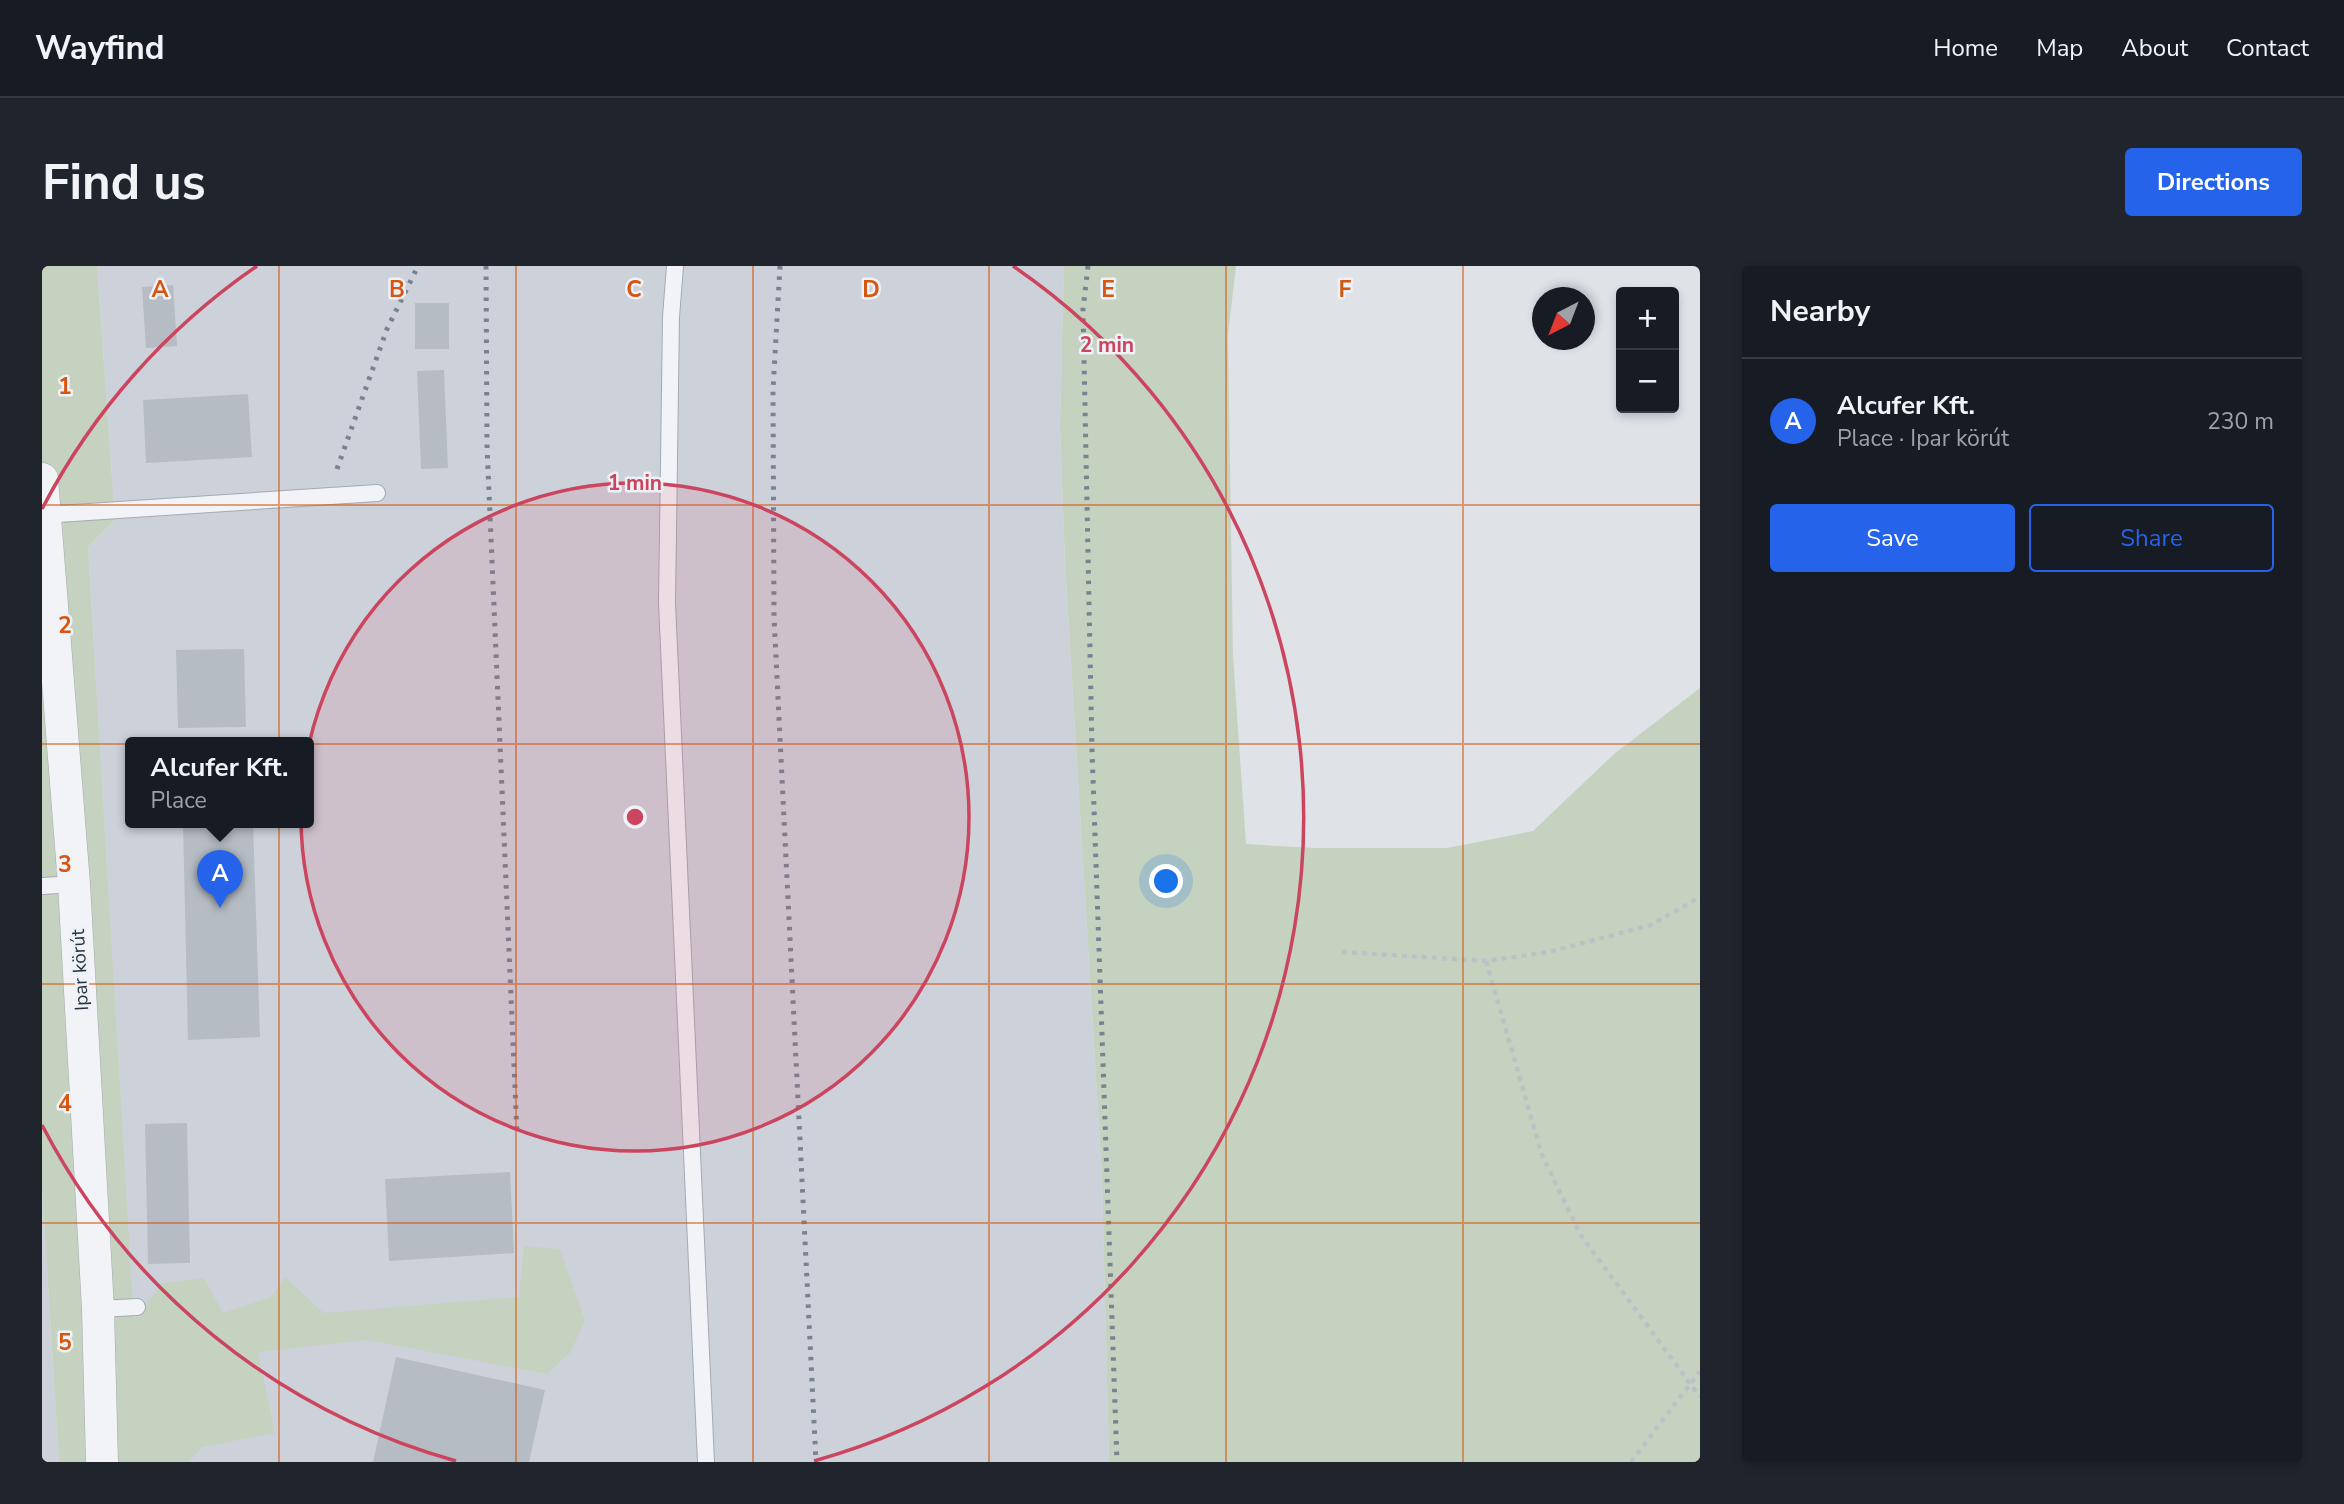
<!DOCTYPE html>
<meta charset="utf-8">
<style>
:root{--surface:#171b24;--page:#20242c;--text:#f1f3f6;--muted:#9ea1a6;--line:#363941;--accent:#2563eb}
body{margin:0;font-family:"Nunito Sans",sans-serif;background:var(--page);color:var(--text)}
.controls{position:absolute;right:21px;top:21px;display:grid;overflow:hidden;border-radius:7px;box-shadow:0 4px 10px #0003}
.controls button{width:63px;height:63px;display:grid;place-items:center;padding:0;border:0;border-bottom:2px solid var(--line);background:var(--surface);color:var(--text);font:35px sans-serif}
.compass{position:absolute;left:1490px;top:21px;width:63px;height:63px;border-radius:50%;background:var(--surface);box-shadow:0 4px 10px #0003;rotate:222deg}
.you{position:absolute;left:1125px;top:616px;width:24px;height:24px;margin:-18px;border:5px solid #fff;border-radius:50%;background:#1a73e8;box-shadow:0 0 0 10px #1a73e833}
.badge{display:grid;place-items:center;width:46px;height:46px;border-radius:50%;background:var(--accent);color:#fff;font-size:23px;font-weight:700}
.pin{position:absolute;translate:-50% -58px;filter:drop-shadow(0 2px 4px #0008)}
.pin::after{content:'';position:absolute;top:37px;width:24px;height:21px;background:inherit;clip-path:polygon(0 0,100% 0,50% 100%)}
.popup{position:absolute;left:83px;top:471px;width:189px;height:91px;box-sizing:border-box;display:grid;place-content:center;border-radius:7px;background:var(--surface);filter:drop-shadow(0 2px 5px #0005);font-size:23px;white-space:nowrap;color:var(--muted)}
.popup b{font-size:26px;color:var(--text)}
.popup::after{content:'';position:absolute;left:50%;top:100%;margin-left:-14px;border:14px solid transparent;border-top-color:var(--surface)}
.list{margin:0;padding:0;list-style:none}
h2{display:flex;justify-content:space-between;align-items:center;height:91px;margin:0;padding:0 28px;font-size:30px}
h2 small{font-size:23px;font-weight:400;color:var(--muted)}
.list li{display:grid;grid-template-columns:46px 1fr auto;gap:21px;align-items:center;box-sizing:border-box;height:126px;padding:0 28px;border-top:2px solid var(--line)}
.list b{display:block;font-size:26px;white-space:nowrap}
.list p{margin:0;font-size:23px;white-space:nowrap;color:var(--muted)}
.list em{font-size:23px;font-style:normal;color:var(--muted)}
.actions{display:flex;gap:14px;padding:21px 28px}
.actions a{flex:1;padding:16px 0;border:2px solid var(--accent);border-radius:7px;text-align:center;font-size:24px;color:var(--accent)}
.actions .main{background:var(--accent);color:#fff}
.map{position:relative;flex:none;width:1658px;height:1196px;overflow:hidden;border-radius:7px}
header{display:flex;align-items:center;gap:42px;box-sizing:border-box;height:98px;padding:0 35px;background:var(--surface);border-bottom:2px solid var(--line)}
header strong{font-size:33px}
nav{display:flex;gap:38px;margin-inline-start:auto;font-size:24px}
.intro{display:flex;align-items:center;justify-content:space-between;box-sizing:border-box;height:168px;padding:0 42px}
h1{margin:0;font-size:49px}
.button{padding:18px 32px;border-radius:7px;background:var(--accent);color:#fff;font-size:24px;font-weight:700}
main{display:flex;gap:42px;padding:0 42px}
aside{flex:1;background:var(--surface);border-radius:7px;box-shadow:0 4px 10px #0003}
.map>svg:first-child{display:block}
</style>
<header>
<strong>Wayfind</strong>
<nav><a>Home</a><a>Map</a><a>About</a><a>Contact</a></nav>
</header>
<div class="intro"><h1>Find us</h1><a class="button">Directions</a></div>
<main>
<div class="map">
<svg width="1658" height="1196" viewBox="0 0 1658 1196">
<rect width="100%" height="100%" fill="#dfe3e8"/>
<path fill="#cdd2da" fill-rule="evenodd" d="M 55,0 L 1022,0 L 1018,160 L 1023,297 L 1060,911 L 1067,1196 L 100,1196 L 46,281 L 73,254 ZM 89,476 L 267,476 L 267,556 L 89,556 Z
M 0,922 L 17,1196 L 0,1196 Z"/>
<path fill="#c5d2c0" d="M 0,0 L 55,0 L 73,254 L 46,281 L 92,1054 L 120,1017 L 162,1012 L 181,1047 L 229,1031 L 243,1011 L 282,1047 L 477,1031 L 482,980 L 518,983 L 543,1055 L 528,1087 L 505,1108 L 325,1074 L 216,1086 L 233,1167 L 160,1181 L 147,1196 L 17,1196 L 0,922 Z
M 1022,0 L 1194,0 L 1186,69 L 1191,390 L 1204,578 L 1273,582 L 1405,582 L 1491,565 L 1572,488 L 1658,422 L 1658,1196 L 1067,1196 L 1060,911 L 1023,297 L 1018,160 Z"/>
<path fill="#b6bcc4" d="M 131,19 L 135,80 L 104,82 L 100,21 Z
M 373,37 L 407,37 L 407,83 L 373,83 Z
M 402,104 L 406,202 L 379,203 L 375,105 Z
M 206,128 L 210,191 L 104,197 L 101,134 Z
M 202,383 L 204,461 L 136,462 L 134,384 Z
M 141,556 L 211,556 L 218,771 L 146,774 Z
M 145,857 L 148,997 L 106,998 L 103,858 Z
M 468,906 L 472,987 L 347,995 L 343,913 Z
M 354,1091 L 503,1124 L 487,1196 L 331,1196 Z"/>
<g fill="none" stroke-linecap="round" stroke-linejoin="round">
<defs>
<path id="lane" d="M 633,0 L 629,51 L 625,337 L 664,1196
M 1,249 L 335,227
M 0,620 L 32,618
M 56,1043 L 95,1041"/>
<path id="street" d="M 0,213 L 32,618 L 56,1043 L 60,1196"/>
</defs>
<use href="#lane" stroke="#a4aab2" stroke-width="18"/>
<use href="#street" stroke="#a4aab2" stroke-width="33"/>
<path stroke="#bdc1c6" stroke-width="4.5" stroke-dasharray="5 5" stroke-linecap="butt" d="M 1300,686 L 1444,695 L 1507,686 L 1609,659 L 1658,631
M 1444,695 L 1500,889 L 1538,968 L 1658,1131
M 1589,1196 L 1658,1105"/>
<use href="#lane" stroke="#f1f3f6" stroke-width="16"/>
<use href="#street" stroke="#f1f3f6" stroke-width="32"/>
<path stroke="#788391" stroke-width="5" stroke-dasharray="3.5 7" stroke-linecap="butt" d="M 444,0 L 445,180 L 475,868
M 738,0 L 731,124 L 732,351 L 774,1196
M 1046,0 L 1041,43 L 1050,484 L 1075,1196
M 295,203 L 345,63 L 376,0"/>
</g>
<path fill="none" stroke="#d55511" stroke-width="2" stroke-opacity="0.55" d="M 237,0 L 237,1196M 474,0 L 474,1196M 711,0 L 711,1196M 947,0 L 947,1196M 1184,0 L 1184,1196M 1421,0 L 1421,1196M 0,239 L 1658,239M 0,478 L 1658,478M 0,718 L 1658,718M 0,957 L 1658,957"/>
<circle cx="593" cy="551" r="334" fill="#cc455f" fill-opacity=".12"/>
<g fill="none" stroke="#cc455f" stroke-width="3.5">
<circle cx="593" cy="551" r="334"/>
<path d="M414 1195A668 668 0 0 1 0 859M0 243A668 668 0 0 1 215 0M971 0A668 668 0 0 1 772 1195"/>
</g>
<g text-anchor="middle" stroke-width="5" stroke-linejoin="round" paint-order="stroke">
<g font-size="19" fill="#28313e" stroke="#eef1f5">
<text transform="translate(37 704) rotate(-93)" y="7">Ipar körút</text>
</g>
</g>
<g font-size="23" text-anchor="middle" font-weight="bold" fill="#d55511" stroke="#eef1f5" stroke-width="5" stroke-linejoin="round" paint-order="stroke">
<text x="118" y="31">A</text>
<text x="355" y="31">B</text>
<text x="592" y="31">C</text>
<text x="829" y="31">D</text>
<text x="1066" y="31">E</text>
<text x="1303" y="31">F</text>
<text x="23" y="128">1</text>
<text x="23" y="367">2</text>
<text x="23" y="606">3</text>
<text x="23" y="845">4</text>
<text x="23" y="1084">5</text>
</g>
<circle cx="593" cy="551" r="10" fill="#cc455f" stroke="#eef1f5" stroke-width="3.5"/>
<g font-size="21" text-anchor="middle" font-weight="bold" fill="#cc455f" stroke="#eef1f5" stroke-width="5" stroke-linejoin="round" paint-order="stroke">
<text x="1065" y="86">2 min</text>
<text x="593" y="224">1 min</text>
</g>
</svg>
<div class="controls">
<button>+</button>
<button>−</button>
</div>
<svg class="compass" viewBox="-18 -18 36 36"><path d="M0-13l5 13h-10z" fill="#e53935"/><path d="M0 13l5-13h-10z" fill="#9ea1a6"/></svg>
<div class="you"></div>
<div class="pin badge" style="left:178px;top:642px">A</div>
<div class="popup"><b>Alcufer Kft.</b>Place</div>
</div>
<aside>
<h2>Nearby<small></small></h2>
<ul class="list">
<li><span class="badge">A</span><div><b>Alcufer Kft.</b><p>Place · Ipar körút</p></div><em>230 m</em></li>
</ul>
<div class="actions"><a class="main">Save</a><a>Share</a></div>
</aside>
</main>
